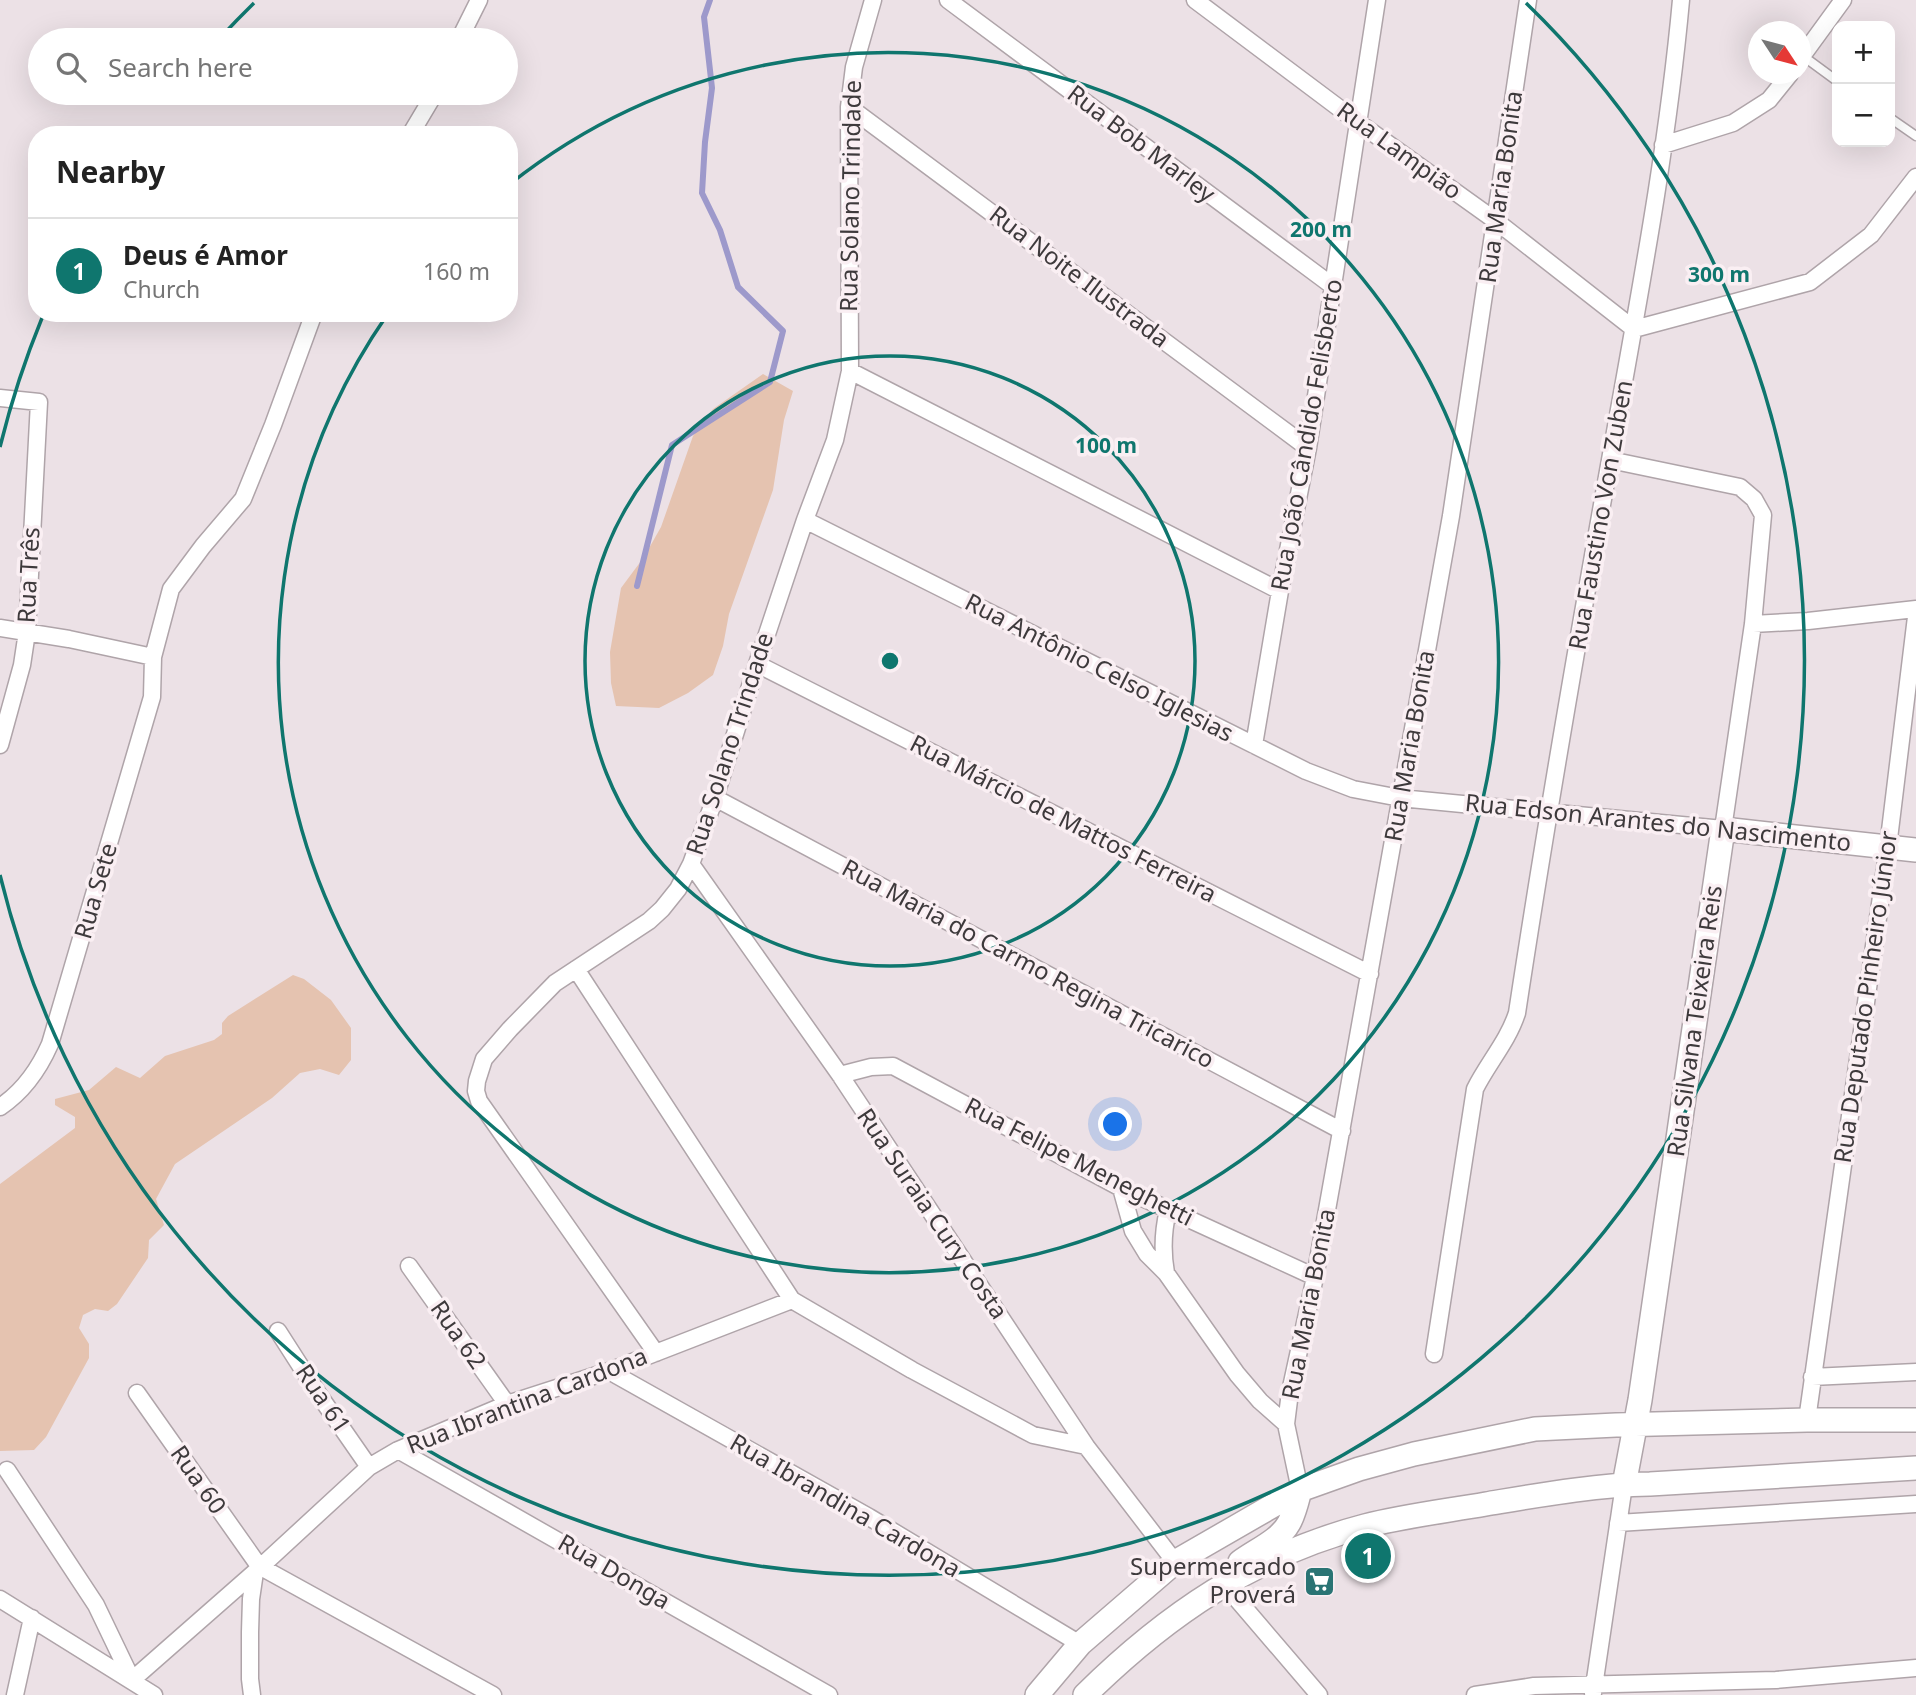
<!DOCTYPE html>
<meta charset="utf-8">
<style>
:root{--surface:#fff;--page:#f6f6f6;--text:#222;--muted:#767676;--line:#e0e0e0;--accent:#0f766e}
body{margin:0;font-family:"Noto Sans",sans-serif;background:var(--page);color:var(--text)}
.controls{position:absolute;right:21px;top:21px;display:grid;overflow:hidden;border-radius:14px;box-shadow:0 7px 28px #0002}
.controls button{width:63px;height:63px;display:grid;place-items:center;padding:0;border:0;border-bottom:2px solid var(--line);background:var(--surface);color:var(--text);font:35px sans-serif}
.compass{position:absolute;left:1748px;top:21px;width:63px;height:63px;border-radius:50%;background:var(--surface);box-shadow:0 7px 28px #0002;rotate:126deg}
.you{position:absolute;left:1116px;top:1125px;width:24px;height:24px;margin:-18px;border:5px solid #fff;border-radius:50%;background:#1a73e8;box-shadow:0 0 0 10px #1a73e833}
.badge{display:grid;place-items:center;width:46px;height:46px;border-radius:50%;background:var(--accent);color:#fff;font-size:23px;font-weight:700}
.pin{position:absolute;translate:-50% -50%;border:4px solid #fff;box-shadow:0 2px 7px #0006}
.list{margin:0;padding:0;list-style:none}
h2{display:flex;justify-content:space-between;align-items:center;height:91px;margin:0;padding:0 28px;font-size:30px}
h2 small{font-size:23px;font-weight:400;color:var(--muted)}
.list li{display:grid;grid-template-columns:46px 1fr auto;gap:21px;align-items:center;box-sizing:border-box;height:105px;padding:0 28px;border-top:2px solid var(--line)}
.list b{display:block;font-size:26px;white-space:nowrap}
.list p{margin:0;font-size:23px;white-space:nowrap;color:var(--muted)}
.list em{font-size:23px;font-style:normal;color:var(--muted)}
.icon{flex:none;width:38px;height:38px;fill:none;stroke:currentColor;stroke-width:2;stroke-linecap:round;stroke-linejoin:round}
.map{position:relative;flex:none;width:1916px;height:1695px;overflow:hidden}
.search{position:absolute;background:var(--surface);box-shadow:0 7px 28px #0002;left:28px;top:28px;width:490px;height:77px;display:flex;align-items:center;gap:18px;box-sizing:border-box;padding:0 24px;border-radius:38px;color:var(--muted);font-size:26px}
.panel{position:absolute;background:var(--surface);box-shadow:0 7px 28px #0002;left:28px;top:126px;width:490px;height:196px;border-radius:28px}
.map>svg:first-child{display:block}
</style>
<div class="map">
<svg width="1916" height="1695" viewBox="0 0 1916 1695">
<rect width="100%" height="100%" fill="#ece1e6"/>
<path fill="#e5c3b0" d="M 763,374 L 793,391 L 784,420 L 773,490 L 729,614 L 723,646 L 713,675 L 688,693 L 659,708 L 616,706 L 611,683 L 610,652 L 621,588 L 644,557 L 661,527 L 693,436 L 713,409 Z
M 293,975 L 304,979 L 331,1000 L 351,1028 L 351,1060 L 339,1075 L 320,1069 L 300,1073 L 272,1098 L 175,1164 L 156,1199 L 164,1225 L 149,1240 L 148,1258 L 117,1304 L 108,1311 L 95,1309 L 83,1315 L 79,1328 L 89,1344 L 89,1358 L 46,1437 L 34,1450 L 0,1451 L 0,1184 L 75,1128 L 75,1117 L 55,1105 L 55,1099 L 89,1090 L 116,1067 L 140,1078 L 165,1056 L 214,1040 L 222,1034 L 222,1023 L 228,1016 Z"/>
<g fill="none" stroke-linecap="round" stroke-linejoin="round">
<path stroke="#9d99cb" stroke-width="6" d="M 637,586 L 672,445 L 770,382 L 783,331 L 738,287 L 720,230 L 702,193 L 705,142 L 712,88 L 704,17 L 710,0"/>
<defs>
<path id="lane" d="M 1803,56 L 1837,81
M 1890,118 L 1916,136"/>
<path id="street" d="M 948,0 L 1334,287
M 1195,0 L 1359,123 L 1496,221 L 1634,329
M 459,40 L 479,0
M 1800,59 L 1843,0
M 849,107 L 1308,448
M 410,135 L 435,93
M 1663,145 L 1733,123 L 1769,100 L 1790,74
M 1634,329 L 1810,282 L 1871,235 L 1916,177
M 850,371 L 1280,591
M 0,398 L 39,402 L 27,632 L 22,665 L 0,745
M 805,520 L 1306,771 L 1353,789 L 1400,798 L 1723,829 L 1753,624 L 1763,515 L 1754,499 L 1740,487 L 1610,460
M 1753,624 L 1808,621 L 1916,609
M 0,628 L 69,639 L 153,657
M 757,664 L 1370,974
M 1254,745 L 1280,591 L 1308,448 L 1377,0
M 715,798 L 1342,1131
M 691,864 L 840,1075 L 1086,1446 L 1175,1562
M 576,969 L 792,1300 L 912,1370 L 1033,1435 L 1086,1446
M 840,1075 L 871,1067 L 893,1066 L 1121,1188 L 1315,1277
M 0,1107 C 24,1091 39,1069 50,1044 L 152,697 L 153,657 L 171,589 L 203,546 L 243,499 L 273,425 L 314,313
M 1121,1188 L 1133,1231 L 1147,1254 L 1166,1273 L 1237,1374 L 1260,1401 L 1286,1424
M 409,1266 L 507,1404
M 1166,1273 C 1162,1251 1163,1231 1168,1210
M 278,1331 L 319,1395 L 369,1467
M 656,1353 L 479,1101 L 476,1091 L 477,1081 L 484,1059 L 510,1029 L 555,983 L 649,921 L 662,909 L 678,889 L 691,864 L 715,798 L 757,664 L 805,520 L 835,440 L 850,371 L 849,107 L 854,67 L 873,0
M 1434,1354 L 1475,1089 C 1488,1063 1508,1041 1517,1013 C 1545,828 1577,644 1610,460 C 1637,307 1667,154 1681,0
M 609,1371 L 869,1517 L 1080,1644
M 1812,1377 L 1916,1372
M 137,1393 L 259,1566 L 493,1695
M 1807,1420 L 1888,847 L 1916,617
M 398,1450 L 829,1695
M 7,1470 L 96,1605 L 132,1680 L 255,1572
M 1300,1490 L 1286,1424 L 1290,1392 L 1315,1277 L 1451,516 L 1528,0
M 1618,1523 L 1916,1504
M 1224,1584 L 1319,1695
M 0,1599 L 154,1695
M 1593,1693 L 1624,1485
M 15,1695 L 32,1618
M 252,1695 L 250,1679 L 250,1632 L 251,1599 L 255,1572 L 369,1467 L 398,1450 L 507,1404 L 609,1371 L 792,1300
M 1475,1695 L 1534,1686 L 1776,1680 L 1916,1668"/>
<path id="secondary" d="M 1624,1485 L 1640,1400 L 1723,829 L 1916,850
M 1240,1562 C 1256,1550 1279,1541 1289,1523 C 1295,1512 1297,1501 1300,1490
M 1037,1695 L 1080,1644 L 1175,1562 L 1300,1490 L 1359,1469 L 1414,1454 L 1535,1429 L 1616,1425 L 1807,1420 L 1916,1420
M 1085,1695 C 1166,1615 1254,1555 1365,1526 C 1404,1516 1446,1511 1486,1504 C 1540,1495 1595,1485 1650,1484 L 1916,1468"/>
</defs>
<use href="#lane" stroke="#afa4a9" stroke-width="11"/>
<use href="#street" stroke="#afa4a9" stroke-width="19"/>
<use href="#secondary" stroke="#afa4a9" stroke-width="26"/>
<use href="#lane" stroke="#fff" stroke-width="8"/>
<use href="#street" stroke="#fff" stroke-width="16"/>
<use href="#secondary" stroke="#fff" stroke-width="23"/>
</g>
<g fill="none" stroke="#0f766e" stroke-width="3.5">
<circle cx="890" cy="661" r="305"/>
<path d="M510 184A610 610 0 1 1 387 315"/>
<path d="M0 447A915 915 0 0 1 42 318M221 37A915 915 0 0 1 254 3M1526 3A915 915 0 1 1 0 875"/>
</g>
<defs>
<symbol id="supermarket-square" viewBox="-11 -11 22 22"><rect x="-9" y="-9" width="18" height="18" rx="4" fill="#2a7474" stroke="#faeff3"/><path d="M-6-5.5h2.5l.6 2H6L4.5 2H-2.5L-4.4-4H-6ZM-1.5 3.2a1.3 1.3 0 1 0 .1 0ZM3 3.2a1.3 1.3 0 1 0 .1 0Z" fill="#fff"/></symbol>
</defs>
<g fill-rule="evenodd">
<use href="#supermarket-square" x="1302" y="1564" width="35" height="35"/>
</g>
<g text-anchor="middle" stroke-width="7" stroke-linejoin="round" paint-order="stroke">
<g font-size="24" fill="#3e3a3c" stroke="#faeff3">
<text transform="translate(1141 144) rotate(37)" y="8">Rua Bob Marley</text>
<text transform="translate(1399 151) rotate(36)" y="8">Rua Lampião</text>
<text transform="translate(1501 187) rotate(-82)" y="8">Rua Maria Bonita</text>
<text transform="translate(851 196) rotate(-89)" y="8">Rua Solano Trindade</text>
<text transform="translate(1079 277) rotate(37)" y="8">Rua Noite Ilustrada</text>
<text transform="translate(1307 435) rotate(-80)" y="8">Rua João Cândido Felisberto</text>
<text transform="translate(1601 515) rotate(-80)" y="8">Rua Faustino Von Zuben</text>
<text transform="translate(29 575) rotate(-87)" y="8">Rua Três</text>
<text transform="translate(1099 668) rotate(27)" y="8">Rua Antônio Celso Iglesias</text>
<text transform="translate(730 744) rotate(-72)" y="8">Rua Solano Trindade</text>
<text transform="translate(1410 746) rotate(-80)" y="8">Rua Maria Bonita</text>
<text transform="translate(1063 819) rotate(27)" y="8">Rua Márcio de Mattos Ferreira</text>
<text transform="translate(1658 823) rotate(6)" y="8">Rua Edson Arantes do Nascimento</text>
<text transform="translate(96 891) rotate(-74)" y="8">Rua Sete</text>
<text transform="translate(1028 964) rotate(28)" y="8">Rua Maria do Carmo Regina Tricarico</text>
<text transform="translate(1866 997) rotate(-82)" y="8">Rua Deputado Pinheiro Júnior</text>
<text transform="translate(1695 1021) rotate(-82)" y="8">Rua Silvana Teixeira Reis</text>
<text transform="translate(1079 1162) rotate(27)" y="8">Rua Felipe Meneghetti</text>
<text transform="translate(932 1214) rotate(56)" y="8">Rua Suraia Cury Costa</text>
<text transform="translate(1309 1304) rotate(-79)" y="8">Rua Maria Bonita</text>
<text transform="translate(458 1335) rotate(55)" y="8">Rua 62</text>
<text transform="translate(323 1399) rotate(56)" y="8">Rua 61</text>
<text transform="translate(527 1401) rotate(-21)" y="8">Rua Ibrantina Cardona</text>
<text transform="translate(198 1480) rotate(55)" y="8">Rua 60</text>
<text transform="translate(845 1506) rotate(30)" y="8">Rua Ibrandina Cardona</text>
<text transform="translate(614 1572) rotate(30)" y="8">Rua Donga</text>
</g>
<g font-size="24" fill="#3e3a3c" stroke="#faeff3" text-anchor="end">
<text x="1296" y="1575">Supermercado<tspan x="1296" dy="28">Proverá</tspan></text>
</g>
</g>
<circle cx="890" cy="661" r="10" fill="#0f766e" stroke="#faeff3" stroke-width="3.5"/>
<g font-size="21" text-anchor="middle" font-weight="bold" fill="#0f766e" stroke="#faeff3" stroke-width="7" stroke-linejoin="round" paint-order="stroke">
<text x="1321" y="237">200 m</text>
<text x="1719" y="282">300 m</text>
<text x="1106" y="453">100 m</text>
</g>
</svg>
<div class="controls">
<button>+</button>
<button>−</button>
</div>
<svg class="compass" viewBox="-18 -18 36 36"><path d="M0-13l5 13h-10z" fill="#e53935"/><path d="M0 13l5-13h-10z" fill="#767676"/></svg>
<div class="you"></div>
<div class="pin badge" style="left:1368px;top:1556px">1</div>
<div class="search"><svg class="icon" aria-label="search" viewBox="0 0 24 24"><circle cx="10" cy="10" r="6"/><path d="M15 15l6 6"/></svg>Search here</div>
<section class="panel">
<h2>Nearby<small></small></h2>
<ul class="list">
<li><span class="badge">1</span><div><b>Deus é Amor</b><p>Church</p></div><em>160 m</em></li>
</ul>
</section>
</div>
